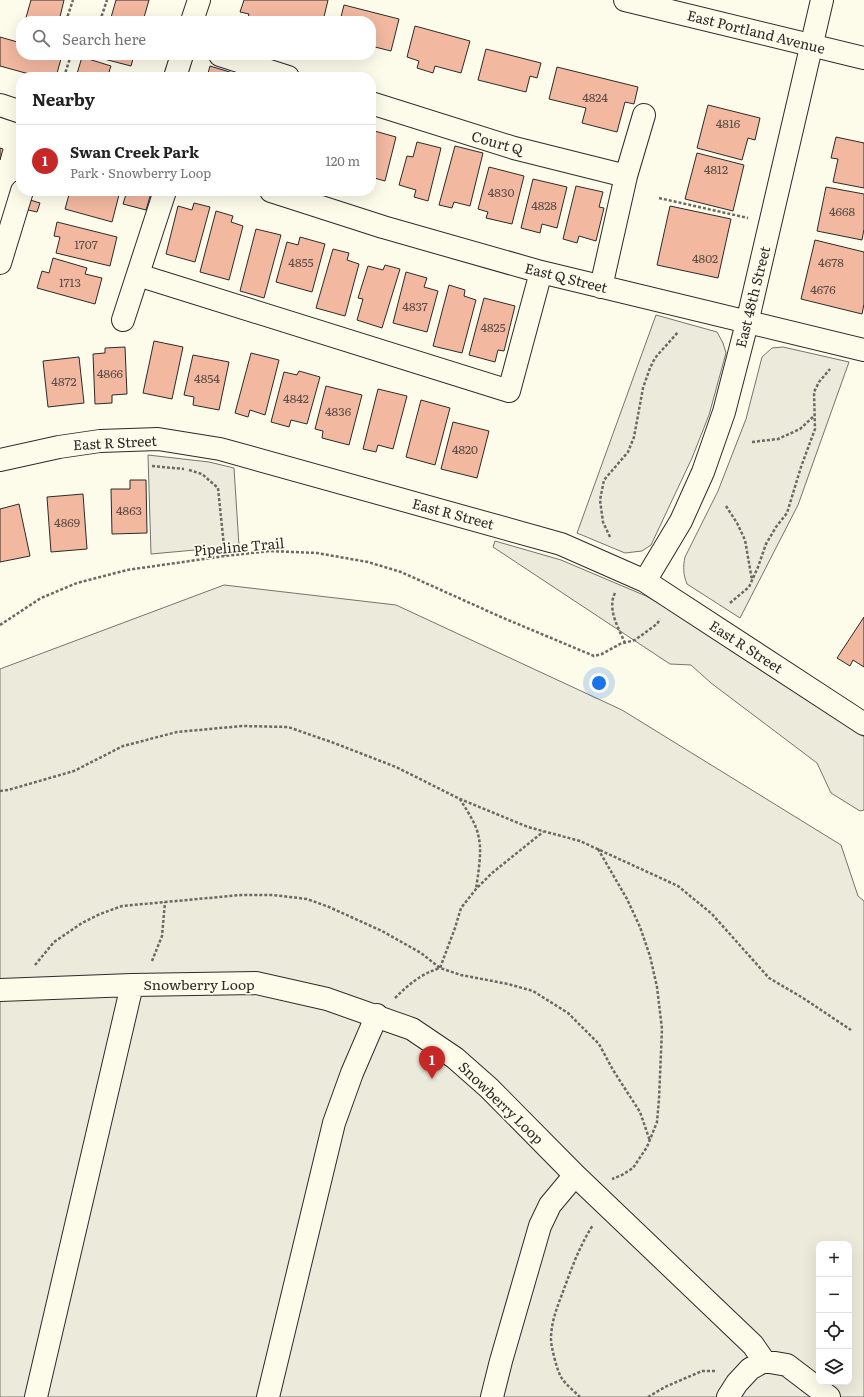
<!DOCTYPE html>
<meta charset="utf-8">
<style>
:root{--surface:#fff;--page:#f2f2f2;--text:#222;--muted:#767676;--line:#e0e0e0;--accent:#c62828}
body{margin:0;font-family:Literata,serif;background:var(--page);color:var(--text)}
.controls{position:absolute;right:12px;bottom:12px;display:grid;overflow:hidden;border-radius:8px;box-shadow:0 4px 16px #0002}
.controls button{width:36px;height:36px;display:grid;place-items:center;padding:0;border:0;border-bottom:1px solid var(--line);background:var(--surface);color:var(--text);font:20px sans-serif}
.you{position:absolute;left:599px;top:683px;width:14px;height:14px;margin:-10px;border:3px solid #fff;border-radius:50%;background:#1a73e8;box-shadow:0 0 0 6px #1a73e833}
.badge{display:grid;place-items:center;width:26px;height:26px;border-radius:50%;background:var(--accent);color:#fff;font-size:13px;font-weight:700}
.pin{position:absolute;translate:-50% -33px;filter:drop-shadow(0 1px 2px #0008)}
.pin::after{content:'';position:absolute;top:21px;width:14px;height:12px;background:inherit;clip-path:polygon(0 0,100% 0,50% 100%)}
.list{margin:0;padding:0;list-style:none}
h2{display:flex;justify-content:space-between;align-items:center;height:52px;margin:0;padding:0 16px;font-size:17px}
h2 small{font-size:13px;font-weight:400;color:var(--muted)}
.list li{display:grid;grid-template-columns:26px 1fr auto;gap:12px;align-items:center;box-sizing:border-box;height:72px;padding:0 16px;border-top:1px solid var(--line)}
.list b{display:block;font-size:15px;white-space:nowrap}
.list p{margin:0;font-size:13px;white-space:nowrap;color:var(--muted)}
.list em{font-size:13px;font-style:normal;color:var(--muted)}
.icon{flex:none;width:22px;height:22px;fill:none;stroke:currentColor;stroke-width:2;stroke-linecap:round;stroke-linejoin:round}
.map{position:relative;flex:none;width:864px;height:1397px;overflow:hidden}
.search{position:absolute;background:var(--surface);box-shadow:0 4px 16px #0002;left:16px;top:16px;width:360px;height:44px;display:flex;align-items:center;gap:10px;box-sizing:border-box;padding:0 14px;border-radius:16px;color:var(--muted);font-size:15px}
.panel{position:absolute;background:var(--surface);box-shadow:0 4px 16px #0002;left:16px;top:72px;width:360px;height:124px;border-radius:16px}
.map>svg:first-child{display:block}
</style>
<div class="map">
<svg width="864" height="1397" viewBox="0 0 864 1397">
<rect width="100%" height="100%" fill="#fdfbea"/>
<path fill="#ecebdb" stroke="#74746e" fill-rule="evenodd" d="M 656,315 L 717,332 L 723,343 L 726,353 L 709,415 L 692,458 L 651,545 L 642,551 L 625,553 L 577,533 Z
M 783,347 L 849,362 L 798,505 L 740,618 L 687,584 C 683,574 683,567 685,557 L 718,491 L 746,419 L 762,357 L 772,348 Z
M 148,455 L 209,462 L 234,468 L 239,546 L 151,554 Z
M 495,541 L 561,560 L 646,596 L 694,624 L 864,737 L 864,810 L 860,811 L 831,793 L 817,763 L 711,683 L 691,665 L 670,664 L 493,547 Z
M 224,585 L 396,605 L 622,710 L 841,845 L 858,896 L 864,901 L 864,1397 L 0,1397 L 0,669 ZM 819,1244 L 849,1244 L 849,1382 L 819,1382 Z"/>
<path fill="#f2b8a0" stroke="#2b2b2b" d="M 31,0 L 64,0 L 59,21 L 25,21 Z
M 116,0 L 149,0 L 143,21 L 110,21 Z
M 244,0 L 328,0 L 323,21 L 288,21 L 283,20 L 282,21 L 247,21 L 249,14 L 240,12 Z
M 344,5 L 399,19 L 391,51 L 371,46 L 371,21 L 340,21 Z
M 415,26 L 470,41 L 461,73 L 435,66 L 433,73 L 417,68 L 419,61 L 407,57 Z
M 0,37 L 21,43 L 21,55 L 62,55 L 56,77 L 40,77 L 0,66 Z
M 486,49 L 541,63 L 537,78 L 530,76 L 526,92 L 478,80 Z
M 100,55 L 134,55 L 131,66 L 100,58 Z
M 82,57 L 111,66 L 109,72 L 124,77 L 76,77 Z
M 210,66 L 233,73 L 232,77 L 207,77 Z
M 557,67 L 638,87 L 634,104 L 625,102 L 617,132 L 582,123 L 586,108 L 549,99 Z
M 708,105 L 760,118 L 755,140 L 748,138 L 742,160 L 697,148 Z
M 371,130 L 396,137 L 385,181 L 371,177 Z
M 836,137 L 864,143 L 864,188 L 833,182 L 838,159 L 831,158 Z
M 417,142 L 441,148 L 428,201 L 414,197 L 416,190 L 399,185 L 407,156 L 413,157 Z
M 455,146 L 483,153 L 470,206 L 454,202 L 452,208 L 439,205 Z
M 0,148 L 3,149 L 0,160 Z
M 697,153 L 744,165 L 733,211 L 685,199 Z
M 489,167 L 524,176 L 512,224 L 486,218 L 488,212 L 478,209 Z
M 533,179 L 567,187 L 557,228 L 542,224 L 540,233 L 521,228 Z
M 576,186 L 603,192 L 599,207 L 604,208 L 596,241 L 579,236 L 577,243 L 563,239 Z
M 826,187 L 864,194 L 864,229 L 862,240 L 817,231 Z
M 70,191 L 120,191 L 112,222 L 65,209 Z
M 127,191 L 145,191 L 151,193 L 146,210 L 123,204 Z
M 27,199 L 40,203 L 37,212 L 24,209 Z
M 194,203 L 210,207 L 195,262 L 166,254 L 178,206 L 192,210 Z
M 670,206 L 731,219 L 718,278 L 657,265 Z
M 216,211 L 233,216 L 231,222 L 243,226 L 229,280 L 200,272 Z
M 57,222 L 117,237 L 110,266 L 56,253 L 60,237 L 54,236 Z
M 256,229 L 281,235 L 264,298 L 240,291 Z
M 300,237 L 325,244 L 312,292 L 276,282 L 287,242 L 298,245 Z
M 815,240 L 864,252 L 864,304 L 862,314 L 801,299 Z
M 333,249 L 349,253 L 347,260 L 359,264 L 345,316 L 316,308 Z
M 53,258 L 87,268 L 85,274 L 102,278 L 95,304 L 37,288 L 42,271 L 49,273 Z
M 385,265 L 400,269 L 382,328 L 357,320 L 363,299 L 358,298 L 368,266 L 383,270 Z
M 406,272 L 427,278 L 424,287 L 438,291 L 427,332 L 393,323 Z
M 449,285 L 465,290 L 464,296 L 476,300 L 462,353 L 433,346 Z
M 484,298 L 515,306 L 504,351 L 498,350 L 495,362 L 469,355 Z
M 154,341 L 183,347 L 172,399 L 143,393 Z
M 125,347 L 127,394 L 112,395 L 112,403 L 95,404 L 93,354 L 105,353 L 105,348 Z
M 251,353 L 279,360 L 265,415 L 250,410 L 248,417 L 235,413 Z
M 193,355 L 229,362 L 219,410 L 193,405 L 194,397 L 184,395 Z
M 79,357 L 84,403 L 48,407 L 43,361 Z
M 299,371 L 320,377 L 307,424 L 291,420 L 289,427 L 271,422 L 284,372 L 297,375 Z
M 326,386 L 362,395 L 349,445 L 322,438 L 323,431 L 315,429 Z
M 378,389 L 407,396 L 393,449 L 378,445 L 376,452 L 363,449 Z
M 421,400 L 450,408 L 435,465 L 406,457 Z
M 453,422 L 489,431 L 477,478 L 441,469 Z
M 130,480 L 146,480 L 147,533 L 112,534 L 111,489 L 130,489 Z
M 83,494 L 87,549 L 51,552 L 47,497 Z
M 19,504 L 30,556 L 0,562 L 0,509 Z
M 864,617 L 864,667 L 853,660 L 850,666 L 837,658 Z"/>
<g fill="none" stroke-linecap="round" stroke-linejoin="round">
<defs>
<path id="minor" d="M 192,21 L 199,0
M 220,55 L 288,77
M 175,77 L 182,55
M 371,103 L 514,148 L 626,176
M 0,105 L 21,112
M 271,191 L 383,227 L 541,272 L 864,350
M 0,263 L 22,191
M 138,275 L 509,391 L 541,272
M 601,287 L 626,176 L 644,115
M 123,320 L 165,191
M 0,460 L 59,447 L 100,441 L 158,439 L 220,449 L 561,544 L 645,581 L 864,724
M 645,581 L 681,521 L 703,472 L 724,412 L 747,323 L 822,0
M 0,990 L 132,985 L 256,983 L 327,999 L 412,1029 L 455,1058 L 489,1088 L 575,1175 L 753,1345 L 764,1361
M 36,1397 L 132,985
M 268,1397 L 334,1123 L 352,1073 L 377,1015
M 492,1397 L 501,1361 L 540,1226 L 550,1205 L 575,1175
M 728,1397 L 737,1383 L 750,1369 L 764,1361 L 787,1365 L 829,1397"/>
<path id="major" d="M 625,0 L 864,58"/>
</defs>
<use href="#minor" stroke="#2b2b2b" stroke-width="24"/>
<use href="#major" stroke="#2b2b2b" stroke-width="24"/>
<path stroke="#6a6964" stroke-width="2.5" stroke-dasharray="3 2" stroke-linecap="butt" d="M 66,21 L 73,0
M 100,21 L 107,0
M 64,77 L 71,55
M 659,198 L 748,218
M 752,442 L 778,439 L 800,429 L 814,416
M 152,466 L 184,469
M 189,470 L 202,474 L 218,488 L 225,556
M 726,506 L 737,523 L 745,540 L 752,580
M 610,537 L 603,522 L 600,500 L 604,480 L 628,452 L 634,437 L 643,388 L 650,368 L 655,358 L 678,332
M 615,593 C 607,609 618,627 625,643
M 730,603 L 749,587 L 758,567 L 766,544 L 776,527 L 787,513 L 801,467 L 815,429 L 814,392 L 819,382 L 830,369
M 0,625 L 41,598 L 77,583 L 127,570 L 225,556 L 270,551 L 317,553 L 368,562 L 401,572 L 501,617 L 594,656 L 602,654 L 620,644 L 635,640 L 657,624 L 660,619
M 0,791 L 8,790 L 74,771 L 123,746 L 177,732 L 242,726 L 288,727 L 334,743 L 396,767 L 460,799 L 528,827 L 580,841 L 678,886 L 712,914 L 769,978 L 803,998 L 851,1030
M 460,799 C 467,811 477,824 479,839 C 482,852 478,875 476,889
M 598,849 L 627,899 L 640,927 L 650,956 L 657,987 L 662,1029 L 659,1099 L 657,1122 L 647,1147 L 633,1168 L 622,1175 L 612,1179
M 152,961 L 162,936 L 165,902
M 35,965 L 54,942 L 82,923 L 100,914 L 122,906 L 241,895 L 273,895 L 307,899 L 329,907 L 382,931 L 421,953 L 440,968 L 461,975 L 508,984 L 533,991 L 568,1013 L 599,1044 L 613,1070 L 640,1112 L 650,1141
M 395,998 C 409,984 421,974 440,968 L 455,928 L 461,908 L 476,889 L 492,873 L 543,832
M 580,1397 C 574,1391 565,1384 561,1377 C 557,1370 551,1347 551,1339 C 551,1321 558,1305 564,1289 C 572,1267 580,1245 593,1225
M 648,1397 L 665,1387 L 702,1371 L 717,1371"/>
<use href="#minor" stroke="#fdfbea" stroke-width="22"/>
<use href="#major" stroke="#fdfbea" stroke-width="22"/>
</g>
<g text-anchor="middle" stroke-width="3" stroke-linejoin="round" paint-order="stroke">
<g font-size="12" fill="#5d4e48">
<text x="595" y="102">4824</text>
<text x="728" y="128">4816</text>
<text x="716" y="174">4812</text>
<text x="501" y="197">4830</text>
<text x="544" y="210">4828</text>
<text x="842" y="216">4668</text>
<text x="86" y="249">1707</text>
<text x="705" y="263">4802</text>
<text x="301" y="267">4855</text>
<text x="831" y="267">4678</text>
<text x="70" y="287">1713</text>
<text x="823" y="294">4676</text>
<text x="415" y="311">4837</text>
<text x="493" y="332">4825</text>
<text x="110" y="378">4866</text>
<text x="207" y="383">4854</text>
<text x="64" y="386">4872</text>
<text x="296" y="403">4842</text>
<text x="338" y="416">4836</text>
<text x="465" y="454">4820</text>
<text x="129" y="515">4863</text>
<text x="67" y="527">4869</text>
</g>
<g font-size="14" fill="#2b2b2b" stroke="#fdfbea">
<text transform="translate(756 32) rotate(14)" y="5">East Portland Avenue</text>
<text transform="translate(497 143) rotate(16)" y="5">Court Q</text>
<text transform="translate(566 278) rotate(14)" y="5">East Q Street</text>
<text transform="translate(753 297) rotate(-76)" y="5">East 48th Street</text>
<text transform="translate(115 443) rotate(-3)" y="5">East R Street</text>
<text transform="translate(453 514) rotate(15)" y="5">East R Street</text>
<text transform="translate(239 547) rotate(-5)" y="5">Pipeline Trail</text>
<text transform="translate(746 647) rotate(33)" y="5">East R Street</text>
<text x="199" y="990">Snowberry Loop</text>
<text transform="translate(501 1103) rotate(44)" y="5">Snowberry Loop</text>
</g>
</g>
</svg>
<div class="controls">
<button>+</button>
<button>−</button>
<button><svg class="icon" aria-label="locate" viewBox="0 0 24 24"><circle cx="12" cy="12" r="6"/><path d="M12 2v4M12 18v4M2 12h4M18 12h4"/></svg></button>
<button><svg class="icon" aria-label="layers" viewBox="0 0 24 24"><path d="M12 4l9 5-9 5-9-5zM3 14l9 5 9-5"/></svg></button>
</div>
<div class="you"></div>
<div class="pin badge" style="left:432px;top:1079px">1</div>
<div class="search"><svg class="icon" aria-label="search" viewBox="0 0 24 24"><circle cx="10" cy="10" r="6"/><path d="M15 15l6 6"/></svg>Search here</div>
<section class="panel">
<h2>Nearby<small></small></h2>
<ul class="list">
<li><span class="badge">1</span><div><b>Swan Creek Park</b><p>Park · Snowberry Loop</p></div><em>120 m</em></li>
</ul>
</section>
</div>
